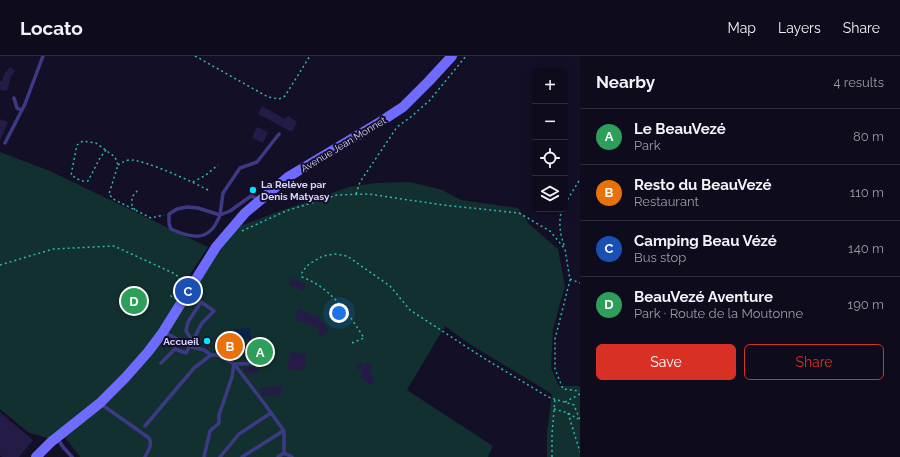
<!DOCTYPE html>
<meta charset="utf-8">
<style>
:root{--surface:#0e0b1c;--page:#171425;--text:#f1f3f6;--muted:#9b9ba3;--line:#2e2b3b;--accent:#d93025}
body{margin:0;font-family:Raleway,sans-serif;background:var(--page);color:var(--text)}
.controls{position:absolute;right:12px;top:12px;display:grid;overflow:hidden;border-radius:6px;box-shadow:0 2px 10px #0003}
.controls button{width:36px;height:36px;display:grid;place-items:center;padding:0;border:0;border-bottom:1px solid var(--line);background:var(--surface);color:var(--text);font:20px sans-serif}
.you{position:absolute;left:339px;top:257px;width:14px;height:14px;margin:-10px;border:3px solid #fff;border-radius:50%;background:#1a73e8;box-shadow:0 0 0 6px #1a73e833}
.badge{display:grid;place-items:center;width:26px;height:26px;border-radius:50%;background:var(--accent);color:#fff;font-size:13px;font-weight:700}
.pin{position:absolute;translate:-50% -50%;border:2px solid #fff;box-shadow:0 1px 4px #0006}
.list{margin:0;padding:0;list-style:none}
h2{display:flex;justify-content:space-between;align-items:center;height:52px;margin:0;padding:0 16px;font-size:17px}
h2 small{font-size:13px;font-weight:400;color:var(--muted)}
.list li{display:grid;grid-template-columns:26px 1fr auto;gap:12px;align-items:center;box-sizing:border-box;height:56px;padding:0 16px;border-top:1px solid var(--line)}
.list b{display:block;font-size:15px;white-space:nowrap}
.list p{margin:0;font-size:13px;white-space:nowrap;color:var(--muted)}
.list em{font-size:13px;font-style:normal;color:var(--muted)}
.actions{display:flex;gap:8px;padding:12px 16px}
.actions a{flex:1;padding:9px 0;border:1px solid var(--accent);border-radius:6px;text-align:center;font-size:14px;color:var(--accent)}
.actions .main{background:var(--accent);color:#fff}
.icon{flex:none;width:22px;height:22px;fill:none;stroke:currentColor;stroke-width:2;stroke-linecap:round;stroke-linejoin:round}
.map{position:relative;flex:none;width:580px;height:401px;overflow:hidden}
header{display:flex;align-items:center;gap:24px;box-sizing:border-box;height:56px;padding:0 20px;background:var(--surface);border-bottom:1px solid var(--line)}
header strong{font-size:19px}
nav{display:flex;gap:22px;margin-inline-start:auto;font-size:14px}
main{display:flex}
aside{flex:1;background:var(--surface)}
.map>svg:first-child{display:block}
</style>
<header>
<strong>Locato</strong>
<nav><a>Map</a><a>Layers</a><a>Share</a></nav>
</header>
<main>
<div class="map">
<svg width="580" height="401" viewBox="0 0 580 401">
<rect width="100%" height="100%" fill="#130f26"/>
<path fill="#12302f" d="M 0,96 L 50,115 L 208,191 L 183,229 L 176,250 L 145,296 L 101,342 L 51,383 L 29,377 L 0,353 Z
M 410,126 L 442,134 L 461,144 L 518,152 L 529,168 L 558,193 L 565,230 L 553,273 L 551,312 L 559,330 L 580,330 L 580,401 L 547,401 L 547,377 L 552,338 L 468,287 L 445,270 L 407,334 L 493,390 L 488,401 L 80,401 L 64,380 L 109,343 L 213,203 L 240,170 L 283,154 L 349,131 L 375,127 Z"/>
<path fill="#0c2248" d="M 250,272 L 251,283 L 235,283 L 235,273 Z"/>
<path fill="#241b47" d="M 10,11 L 15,15 L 11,20 L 7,35 L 0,34 L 0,25 L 2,25 L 4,18 Z
M 262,50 L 285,63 L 288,60 L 297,66 L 292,76 L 258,58 Z
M 0,63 L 8,66 L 0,85 Z
M 257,71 L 268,76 L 263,87 L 252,82 Z
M 291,222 L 306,228 L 303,235 L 289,229 Z
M 298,253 L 308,256 L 308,258 L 318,260 L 326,270 L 325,271 L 328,274 L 320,281 L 317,276 L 320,272 L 295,264 Z
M 204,282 L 211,285 L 208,292 L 201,287 Z
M 232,285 L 241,291 L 223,292 L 223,286 Z
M 290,296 L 307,298 L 304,315 L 287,313 Z
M 367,305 L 373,311 L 369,315 L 375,323 L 370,329 L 360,321 L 363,317 L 356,311 L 361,306 L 364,309 Z
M 244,311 L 258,311 L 258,317 L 245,317 Z
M 281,330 L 281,339 L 263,340 L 261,338 L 261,332 Z
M 0,356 L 33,384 L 19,401 L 2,401 L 0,399 Z"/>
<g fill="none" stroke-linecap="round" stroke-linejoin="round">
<path stroke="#2fb8b0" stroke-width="1.5" stroke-dasharray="2 3" stroke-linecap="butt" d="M 195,0 L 268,41 L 279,43 L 285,40 L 310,0
M 106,94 L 100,102 L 88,125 L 81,125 L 71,119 L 77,89 L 83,85 L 96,87 L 115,101 L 118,109 L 109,138 L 113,143 L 151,162 L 164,159
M 118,109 C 121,107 124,105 129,104 C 144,103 195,127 210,135
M 193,126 L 206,119 L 218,109
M 356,138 L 360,126 L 397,71 L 412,60 L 430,44 L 466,0
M 565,148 L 580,123
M 562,153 C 558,167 560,178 565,192
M 135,154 L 132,149 L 132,141 L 138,134
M 242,175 L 286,155 L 337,139 L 368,138 L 443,149 L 519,157 L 550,175 L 565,193 L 570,224 L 555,283 L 555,313 L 563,333 L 580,335
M 0,209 L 53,193 L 114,190 L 173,217 L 179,221 L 180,228 L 171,240 L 175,243
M 570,223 L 580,227
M 352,287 L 364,282 C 349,258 330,231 302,221 L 302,216 L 309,208 L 323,200 L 335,198 L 347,200 L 390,230 L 410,254 L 482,301 L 548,341 L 574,349 L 580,364
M 218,294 L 221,284 L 233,283 L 237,286 L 238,297 L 228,300
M 565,346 L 580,338
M 554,353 L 568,357 L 578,363
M 568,357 L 580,396
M 552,401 L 552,378 L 555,343"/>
<path stroke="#3d3a85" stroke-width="3.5" d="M 14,42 L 17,52 L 21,54
M 5,87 L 25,48 L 43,0
M 258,143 L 251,140 L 230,155 L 220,159 L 223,137 L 240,112 L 257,106 L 279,78
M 187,151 L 198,152 L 220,159 C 210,186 193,183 171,173 L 169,168 L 169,158 L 177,153 Z
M 164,276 L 192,291 L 204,294 L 211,299
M 161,307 L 175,293 L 186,297 L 202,267 L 214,255 L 201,246 L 188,266 L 186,275 L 192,284
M 234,308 L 264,347 L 284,375 L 284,397
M 101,348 L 149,382 C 153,388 148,395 145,401
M 145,370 L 194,312 L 211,299 L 217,299 L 234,308 L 265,307
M 58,383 L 63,391 L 72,401
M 284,397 L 292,401
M 204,401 L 210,375 L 219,367 L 219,359 L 232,321 L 234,308
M 220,401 L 239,378 L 271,357
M 242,401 L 283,375
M 278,401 L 284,397"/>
<path stroke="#6f6bff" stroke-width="10" d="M 36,401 L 51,386 L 100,347 L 125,322 L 148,296 L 163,276 L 216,191 L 245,157 L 288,121 L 380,66 L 403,51 L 429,25 L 452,0"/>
</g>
<g fill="#00e5ff" stroke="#130f26" stroke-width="1.5">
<circle cx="253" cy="134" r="4"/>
<circle cx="207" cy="285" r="4"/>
</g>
<g text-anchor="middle" stroke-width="4" stroke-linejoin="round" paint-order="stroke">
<g font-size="10" fill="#d9d4ff" stroke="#130f26">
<text transform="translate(343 88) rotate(-31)" y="4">Avenue Jean Monnet</text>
</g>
<g font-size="10" font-weight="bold" fill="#d9d4ff" stroke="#130f26" text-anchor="start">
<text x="261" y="132">La Relève par<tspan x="261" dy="12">Denis Matyasy</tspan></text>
<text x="199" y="289" text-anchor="end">Accueil</text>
</g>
</g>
</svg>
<div class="controls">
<button>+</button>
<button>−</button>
<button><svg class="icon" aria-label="locate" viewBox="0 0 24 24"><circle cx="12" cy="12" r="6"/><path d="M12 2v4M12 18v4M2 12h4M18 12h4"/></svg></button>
<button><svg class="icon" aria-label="layers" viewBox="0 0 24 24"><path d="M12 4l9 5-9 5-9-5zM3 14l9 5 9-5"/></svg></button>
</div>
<div class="you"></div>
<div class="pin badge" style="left:260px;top:296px;background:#2e9e5b">A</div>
<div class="pin badge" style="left:230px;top:290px;background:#e8710a">B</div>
<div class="pin badge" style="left:188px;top:235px;background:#1a4fb4">C</div>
<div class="pin badge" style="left:134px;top:245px;background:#2e9e5b">D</div>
</div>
<aside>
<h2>Nearby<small>4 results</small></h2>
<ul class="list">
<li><span class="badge" style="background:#2e9e5b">A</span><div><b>Le BeauVezé</b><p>Park</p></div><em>80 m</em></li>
<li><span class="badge" style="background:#e8710a">B</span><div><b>Resto du BeauVezé</b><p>Restaurant</p></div><em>110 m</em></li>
<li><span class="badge" style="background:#1a4fb4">C</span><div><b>Camping Beau Vézé</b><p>Bus stop</p></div><em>140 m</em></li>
<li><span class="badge" style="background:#2e9e5b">D</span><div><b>BeauVezé Aventure</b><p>Park · Route de la Moutonne</p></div><em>190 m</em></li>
</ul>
<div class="actions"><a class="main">Save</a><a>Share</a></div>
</aside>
</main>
